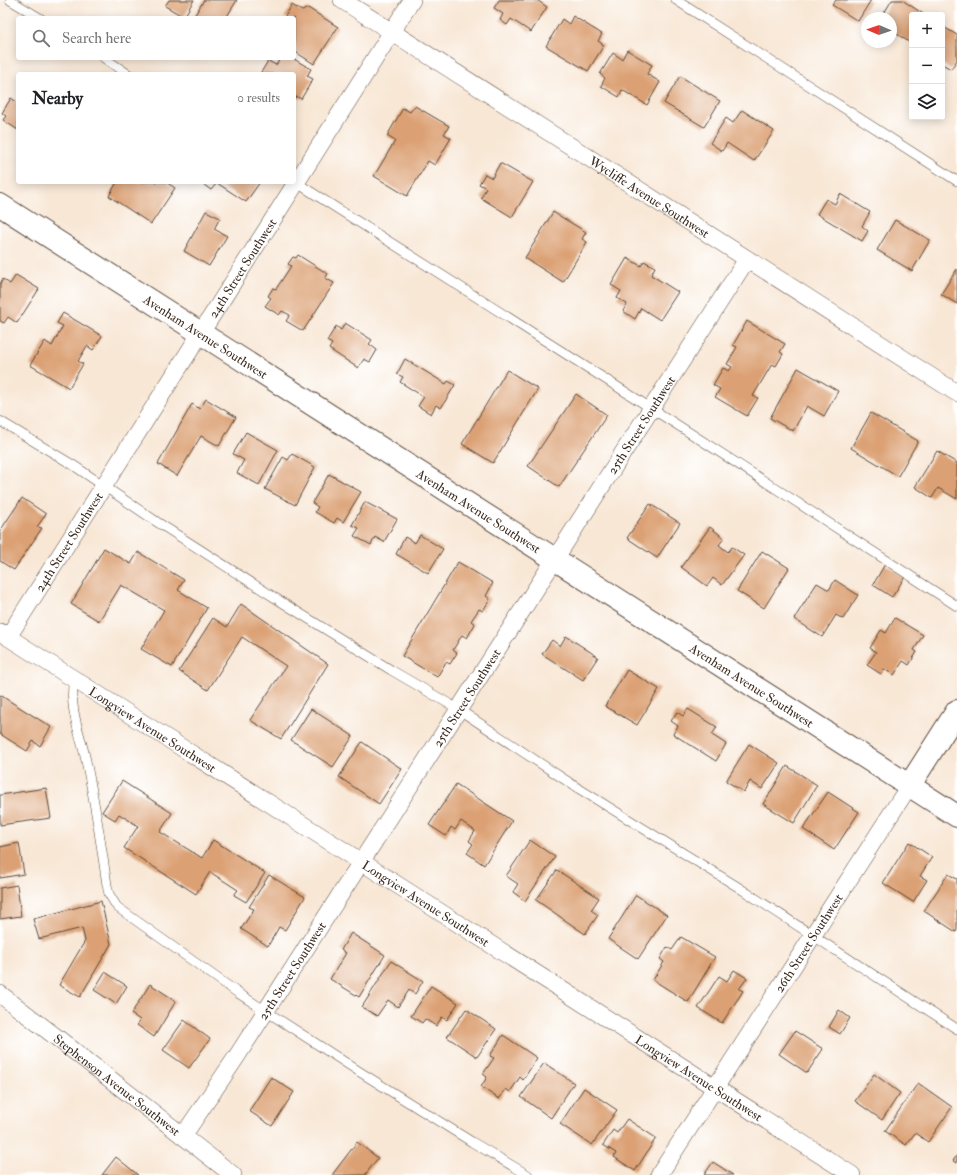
<!DOCTYPE html>
<meta charset="utf-8">
<style>
:root{--surface:#fff;--page:#f2f2f2;--text:#202124;--muted:#757577;--line:#e0e0e0}
body{margin:0;font-family:"IM FELL Double Pica",serif;background:var(--page);color:var(--text)}
.controls{position:absolute;right:12px;top:12px;display:grid;overflow:hidden;border-radius:4px;box-shadow:0 2px 10px #0003}
.controls button{width:36px;height:36px;display:grid;place-items:center;padding:0;border:0;border-bottom:1px solid var(--line);background:var(--surface);color:var(--text);font:20px sans-serif}
.compass{position:absolute;left:861px;top:12px;width:36px;height:36px;border-radius:50%;background:var(--surface);box-shadow:0 2px 10px #0003;rotate:272deg}
.list{margin:0;padding:0;list-style:none}
h2{display:flex;justify-content:space-between;align-items:center;height:52px;margin:0;padding:0 16px;font-size:17px}
h2 small{font-size:13px;font-weight:400;color:var(--muted)}
.icon{flex:none;width:22px;height:22px;fill:none;stroke:currentColor;stroke-width:2;stroke-linecap:round;stroke-linejoin:round}
.map{position:relative;flex:none;width:957px;height:1175px;overflow:hidden}
.search{position:absolute;background:var(--surface);box-shadow:0 2px 10px #0003;left:16px;top:16px;width:280px;height:44px;display:flex;align-items:center;gap:10px;box-sizing:border-box;padding:0 14px;border-radius:4px;color:var(--muted);font-size:15px}
.panel{position:absolute;background:var(--surface);box-shadow:0 2px 10px #0003;left:16px;top:72px;width:280px;height:112px;border-radius:4px}
.map>svg:first-child{display:block}
</style>
<div class="map">
<svg width="957" height="1175" viewBox="0 0 957 1175">
<rect width="100%" height="100%" fill="#fff"/>
<filter id="ink" filterUnits="userSpaceOnUse"><feTurbulence type="fractalNoise" baseFrequency=".025" numOctaves="2"/><feDisplacementMap in="SourceGraphic" scale="8" xChannelSelector="R" yChannelSelector="G"/><feConvolveMatrix kernelMatrix="1 2 1 2 8 2 1 2 1" color-interpolation-filters="sRGB"/></filter>
<filter id="wash" filterUnits="userSpaceOnUse"><feTurbulence type="fractalNoise" baseFrequency=".012" numOctaves="4" result="noise"/><feDisplacementMap in="SourceGraphic" scale="16" xChannelSelector="R" yChannelSelector="G"/><feGaussianBlur stdDeviation="0.9" result="paint"/><feColorMatrix in="noise" values="0 0 0 0 0 0 0 0 0 0 0 0 0 0 0 0 0 1.4 0 .05"/><feComposite in="paint" operator="in"/></filter>
<g filter="url(#wash)">
<rect width="100%" height="100%" fill="#f8e7d5"/>
<g id="blocks">
<path fill="#dba073" d="M 169,0 L 194,0 L 184,17 L 165,6 Z
M 204,0 L 237,0 L 226,18 L 193,18 Z
M 499,0 L 537,0 L 547,7 L 531,32 L 511,19 L 507,25 L 500,20 L 503,14 L 494,8 Z
M 836,0 L 871,0 L 858,21 L 832,5 Z
M 892,0 L 902,0 L 925,15 L 912,15 L 912,37 L 909,42 L 891,30 L 891,18 L 881,18 Z
M 292,5 L 302,11 L 308,8 L 338,27 L 314,64 L 294,51 L 294,18 L 284,18 Z
M 573,16 L 602,34 L 598,41 L 604,45 L 588,71 L 546,46 L 562,19 L 569,24 Z
M 942,26 L 957,35 L 957,60 L 951,69 L 942,64 Z
M 627,50 L 652,65 L 647,74 L 660,82 L 647,105 L 622,90 L 619,97 L 601,86 L 605,78 L 600,74 L 613,53 L 622,59 Z
M 281,58 L 292,58 L 311,69 L 307,76 L 313,79 L 301,99 L 296,96 L 294,99 L 294,74 L 260,74 L 268,61 L 276,65 Z
M 680,76 L 720,101 L 704,127 L 664,103 Z
M 11,98 L 17,102 L 18,100 L 18,130 L 3,120 L 6,116 L 2,113 Z
M 415,106 L 449,126 L 444,134 L 451,138 L 435,165 L 428,161 L 407,196 L 374,176 L 395,141 L 387,136 L 403,108 L 410,112 Z
M 742,110 L 774,131 L 754,161 L 727,143 L 722,151 L 710,143 L 726,118 L 733,123 Z
M 500,163 L 533,182 L 512,217 L 481,198 L 486,188 L 479,184 L 485,174 L 492,178 Z
M 117,182 L 166,182 L 175,188 L 151,224 L 109,196 Z
M 200,182 L 260,182 L 246,202 L 217,183 L 211,190 Z
M 840,194 L 870,212 L 862,226 L 868,231 L 862,241 L 817,214 L 826,199 L 835,204 Z
M 206,211 L 220,218 L 214,229 L 227,236 L 209,266 L 184,251 Z
M 553,212 L 586,232 L 582,239 L 587,242 L 563,282 L 525,258 Z
M 895,220 L 930,240 L 912,271 L 877,250 Z
M 298,255 L 328,274 L 325,278 L 334,283 L 303,331 L 286,321 L 290,315 L 282,311 L 279,315 L 265,306 L 271,298 L 268,296 L 273,288 L 276,289 L 291,266 L 288,264 L 293,257 L 296,258 Z
M 627,258 L 641,266 L 644,261 L 655,267 L 651,275 L 678,292 L 660,320 L 641,308 L 635,319 L 623,311 L 627,304 L 617,298 L 621,291 L 611,285 Z
M 957,269 L 957,304 L 941,294 Z
M 16,275 L 39,289 L 17,323 L 8,317 L 4,323 L 0,321 L 0,284 L 3,279 L 10,284 Z
M 63,313 L 102,336 L 93,350 L 87,346 L 78,361 L 83,364 L 69,388 L 30,365 L 45,341 L 52,346 L 63,326 L 57,323 Z
M 747,321 L 785,344 L 780,352 L 783,354 L 776,366 L 772,364 L 753,396 L 758,398 L 747,416 L 715,397 L 720,389 L 713,385 L 723,368 L 729,371 L 732,367 L 727,364 L 737,347 L 733,345 Z
M 345,323 L 372,340 L 369,344 L 377,350 L 370,362 L 364,359 L 358,368 L 329,349 L 332,344 L 327,341 L 336,326 L 341,330 Z
M 405,359 L 446,384 L 448,381 L 455,385 L 441,408 L 436,405 L 431,414 L 418,406 L 424,397 L 400,382 L 403,377 L 397,374 Z
M 798,368 L 838,391 L 824,416 L 807,406 L 793,431 L 770,418 Z
M 507,370 L 538,389 L 493,463 L 462,444 Z
M 576,394 L 607,415 L 559,487 L 528,466 Z
M 206,399 L 236,417 L 219,446 L 201,436 L 177,476 L 158,464 L 192,404 L 200,409 Z
M 871,413 L 918,441 L 898,476 L 851,448 Z
M 246,432 L 278,450 L 259,485 L 237,473 L 244,460 L 233,454 Z
M 937,451 L 957,463 L 957,499 L 938,488 L 932,498 L 915,487 Z
M 292,454 L 315,467 L 295,505 L 265,489 L 283,457 L 288,460 Z
M 329,474 L 361,492 L 343,522 L 337,518 L 334,523 L 315,512 L 318,507 L 312,503 Z
M 22,498 L 46,514 L 37,527 L 42,528 L 14,570 L 0,561 L 0,531 Z
M 365,502 L 397,519 L 384,542 L 375,537 L 371,545 L 354,536 L 359,528 L 352,525 Z
M 650,504 L 680,523 L 657,558 L 627,538 Z
M 710,527 L 724,538 L 719,545 L 728,552 L 732,547 L 744,555 L 722,585 L 713,578 L 707,586 L 681,567 Z
M 420,535 L 443,549 L 428,573 L 396,554 L 405,537 L 415,543 Z
M 104,548 L 131,564 L 138,552 L 184,580 L 178,590 L 207,608 L 172,667 L 141,649 L 164,610 L 121,585 L 99,621 L 71,604 Z
M 762,551 L 789,568 L 764,608 L 737,591 Z
M 458,562 L 493,583 L 486,596 L 490,599 L 483,611 L 479,609 L 471,621 L 475,624 L 467,638 L 462,635 L 453,650 L 457,653 L 450,664 L 446,662 L 437,677 L 402,656 Z
M 885,564 L 905,577 L 892,597 L 873,585 Z
M 835,580 L 858,595 L 843,619 L 836,615 L 822,637 L 794,619 L 817,583 L 829,590 Z
M 241,604 L 328,664 L 281,739 L 250,720 L 286,666 L 242,637 L 208,690 L 179,671 L 213,618 L 227,627 Z
M 895,618 L 923,635 L 914,650 L 917,652 L 909,665 L 903,661 L 894,675 L 884,669 L 881,674 L 867,665 L 876,652 L 870,648 L 881,630 L 886,633 Z
M 566,636 L 598,657 L 583,680 L 542,654 L 552,640 L 560,646 Z
M 627,670 L 659,689 L 637,725 L 605,706 Z
M 0,695 L 51,727 L 40,746 L 33,741 L 27,751 L 0,734 Z
M 311,709 L 353,736 L 333,767 L 291,740 Z
M 688,709 L 717,727 L 712,735 L 726,744 L 716,761 L 673,734 L 678,726 L 671,721 L 677,712 L 683,716 Z
M 362,742 L 402,769 L 379,804 L 339,777 Z
M 749,744 L 779,763 L 762,789 L 750,781 L 744,792 L 726,781 Z
M 787,766 L 817,785 L 794,823 L 763,804 Z
M 122,781 L 172,813 L 160,832 L 202,858 L 213,840 L 265,873 L 246,902 L 234,895 L 238,890 L 210,872 L 196,894 L 124,848 L 138,826 L 119,814 L 115,820 L 102,812 Z
M 456,784 L 512,821 L 484,865 L 467,853 L 473,844 L 469,841 L 475,831 L 461,821 L 455,830 L 451,827 L 446,836 L 429,825 Z
M 46,788 L 51,818 L 0,825 L 0,795 Z
M 828,792 L 859,812 L 834,850 L 803,829 Z
M 530,840 L 555,857 L 525,901 L 513,892 L 518,884 L 506,876 Z
M 909,842 L 932,857 L 920,876 L 927,880 L 913,902 L 883,883 Z
M 19,843 L 24,874 L 0,878 L 0,847 Z
M 557,870 L 599,898 L 591,910 L 598,915 L 585,934 L 536,900 Z
M 948,874 L 957,879 L 957,930 L 956,932 L 924,911 Z
M 269,875 L 305,897 L 285,930 L 279,927 L 268,946 L 241,929 L 254,909 L 249,907 Z
M 17,885 L 21,916 L 0,919 L 0,888 Z
M 636,895 L 667,915 L 638,959 L 608,939 Z
M 101,901 L 111,944 L 80,997 L 59,985 L 85,941 L 82,928 L 39,939 L 33,919 Z
M 351,933 L 385,955 L 359,997 L 330,979 L 346,953 L 341,950 Z
M 681,937 L 715,957 L 688,1002 L 653,980 L 664,962 L 660,959 L 667,947 L 672,950 Z
M 391,961 L 423,981 L 415,994 L 409,990 L 398,1007 L 388,1000 L 377,1016 L 362,1007 Z
M 734,970 L 747,978 L 739,989 L 743,991 L 722,1023 L 698,1008 L 719,976 L 727,981 Z
M 105,972 L 127,986 L 116,1004 L 94,990 Z
M 150,984 L 176,1001 L 154,1037 L 137,1025 L 140,1020 L 131,1014 Z
M 431,986 L 458,1003 L 447,1020 L 442,1017 L 436,1026 L 425,1019 L 422,1023 L 411,1016 Z
M 466,1009 L 496,1029 L 477,1057 L 447,1037 Z
M 839,1010 L 850,1018 L 840,1034 L 829,1027 Z
M 184,1020 L 210,1039 L 189,1068 L 163,1050 Z
M 795,1031 L 823,1049 L 807,1073 L 779,1054 Z
M 503,1035 L 537,1058 L 523,1080 L 520,1077 L 510,1092 L 506,1089 L 499,1099 L 481,1087 L 487,1077 L 483,1074 L 494,1058 L 490,1056 Z
M 544,1063 L 574,1083 L 551,1118 L 521,1097 Z
M 874,1074 L 900,1093 L 882,1120 L 855,1101 Z
M 271,1077 L 294,1092 L 272,1126 L 249,1111 Z
M 918,1083 L 952,1107 L 928,1142 L 915,1133 L 906,1145 L 885,1131 Z
M 584,1088 L 617,1110 L 592,1145 L 560,1124 Z
M 627,1119 L 656,1138 L 635,1171 L 614,1157 L 616,1153 L 603,1145 L 613,1130 L 617,1133 Z
M 357,1142 L 378,1158 L 365,1175 L 332,1175 Z
M 957,1155 L 957,1163 L 953,1161 Z
M 116,1157 L 138,1175 L 102,1175 Z
M 713,1162 L 733,1175 L 704,1175 Z"/>
</g>
</g>
<g filter="url(#ink)">
<use href="#blocks" fill-opacity="0" stroke="#574639" stroke-width="1"/>
<g fill="none" stroke-linecap="round" stroke-linejoin="round">
<defs>
<path id="lane" d="M 10,0 L 40,18
M 676,0 L 957,181
M 104,58 L 128,74
M 294,181 L 690,433 L 957,606
M 0,421 L 73,465 L 157,522 L 280,601 L 391,670 L 458,709 L 573,785 L 738,887 L 957,1029
M 74,680 C 68,708 81,735 86,761 C 95,802 101,843 107,885 L 109,894 L 117,907 L 238,993 L 360,1072 L 472,1142 L 528,1175"/>
<g id="street">
<path id="s1" d="M 342,0 L 957,393"/>
<path id="s2" d="M 0,632 C 120,709 240,784 360,861 C 524,965 687,1071 852,1175"/>
<path id="s3" d="M 8,637 L 412,0"/>
<path id="s4" d="M 0,994 L 60,1040 L 233,1175"/>
<path id="s5" d="M 183,1136 L 237,1056 L 747,259"/>
<path id="s6" d="M 659,1175 L 909,786"/>
</g>
<g id="secondary">
<path id="s7" d="M 0,205 L 957,816"/>
<path d="M 909,786 L 957,711"/>
</g>
</defs>
<use href="#lane" stroke="#574639" stroke-width="10"/>
<use href="#street" stroke="#574639" stroke-width="18"/>
<use href="#secondary" stroke="#574639" stroke-width="24"/>
<use href="#lane" stroke="#fff" stroke-width="9"/>
<use href="#street" stroke="#fff" stroke-width="17"/>
<use href="#secondary" stroke="#fff" stroke-width="22"/>
</g>
</g>
<g text-anchor="middle" stroke-width="3" stroke-linejoin="round" paint-order="stroke">
<g font-size="13" fill="#3b2a1e" stroke="#fff">
<text dy="5" stroke="none"><textPath href="#s1" startOffset="365">Wycliffe Avenue Southwest</textPath></text>
<text dy="5" stroke="none"><textPath href="#s3" startOffset="437">24th Street Southwest</textPath></text>
<text dy="5" stroke="none"><textPath href="#s7" startOffset="244">Avenham Avenue Southwest</textPath></text>
<text dy="5" stroke="none"><textPath href="#s5" startOffset="846">25th Street Southwest</textPath></text>
<text dy="5" stroke="none"><textPath href="#s7" startOffset="568">Avenham Avenue Southwest</textPath></text>
<text dy="5" stroke="none"><textPath href="#s3" startOffset="113">24th Street Southwest</textPath></text>
<text dy="5" stroke="none"><textPath href="#s7" startOffset="892">Avenham Avenue Southwest</textPath></text>
<text dy="5" stroke="none"><textPath href="#s5" startOffset="522">25th Street Southwest</textPath></text>
<text dy="5" stroke="none"><textPath href="#s2" startOffset="181">Longview Avenue Southwest</textPath></text>
<text dy="5" stroke="none"><textPath href="#s2" startOffset="505">Longview Avenue Southwest</textPath></text>
<text dy="5" stroke="none"><textPath href="#s6" startOffset="276">26th Street Southwest</textPath></text>
<text dy="5" stroke="none"><textPath href="#s5" startOffset="198">25th Street Southwest</textPath></text>
<text dy="5" stroke="none"><textPath href="#s2" startOffset="829">Longview Avenue Southwest</textPath></text>
<text dy="5" stroke="none"><textPath href="#s4" startOffset="148">Stephenson Avenue Southwest</textPath></text>
</g>
</g>
</svg>
<div class="controls">
<button>+</button>
<button>−</button>
<button><svg class="icon" aria-label="layers" viewBox="0 0 24 24"><path d="M12 4l9 5-9 5-9-5zM3 14l9 5 9-5"/></svg></button>
</div>
<svg class="compass" viewBox="-18 -18 36 36"><path d="M0-13l5 13h-10z" fill="#e53935"/><path d="M0 13l5-13h-10z" fill="#757577"/></svg>
<div class="search"><svg class="icon" aria-label="search" viewBox="0 0 24 24"><circle cx="10" cy="10" r="6"/><path d="M15 15l6 6"/></svg>Search here</div>
<section class="panel">
<h2>Nearby<small>0 results</small></h2>
<ul class="list">
</ul>
</section>
</div>
